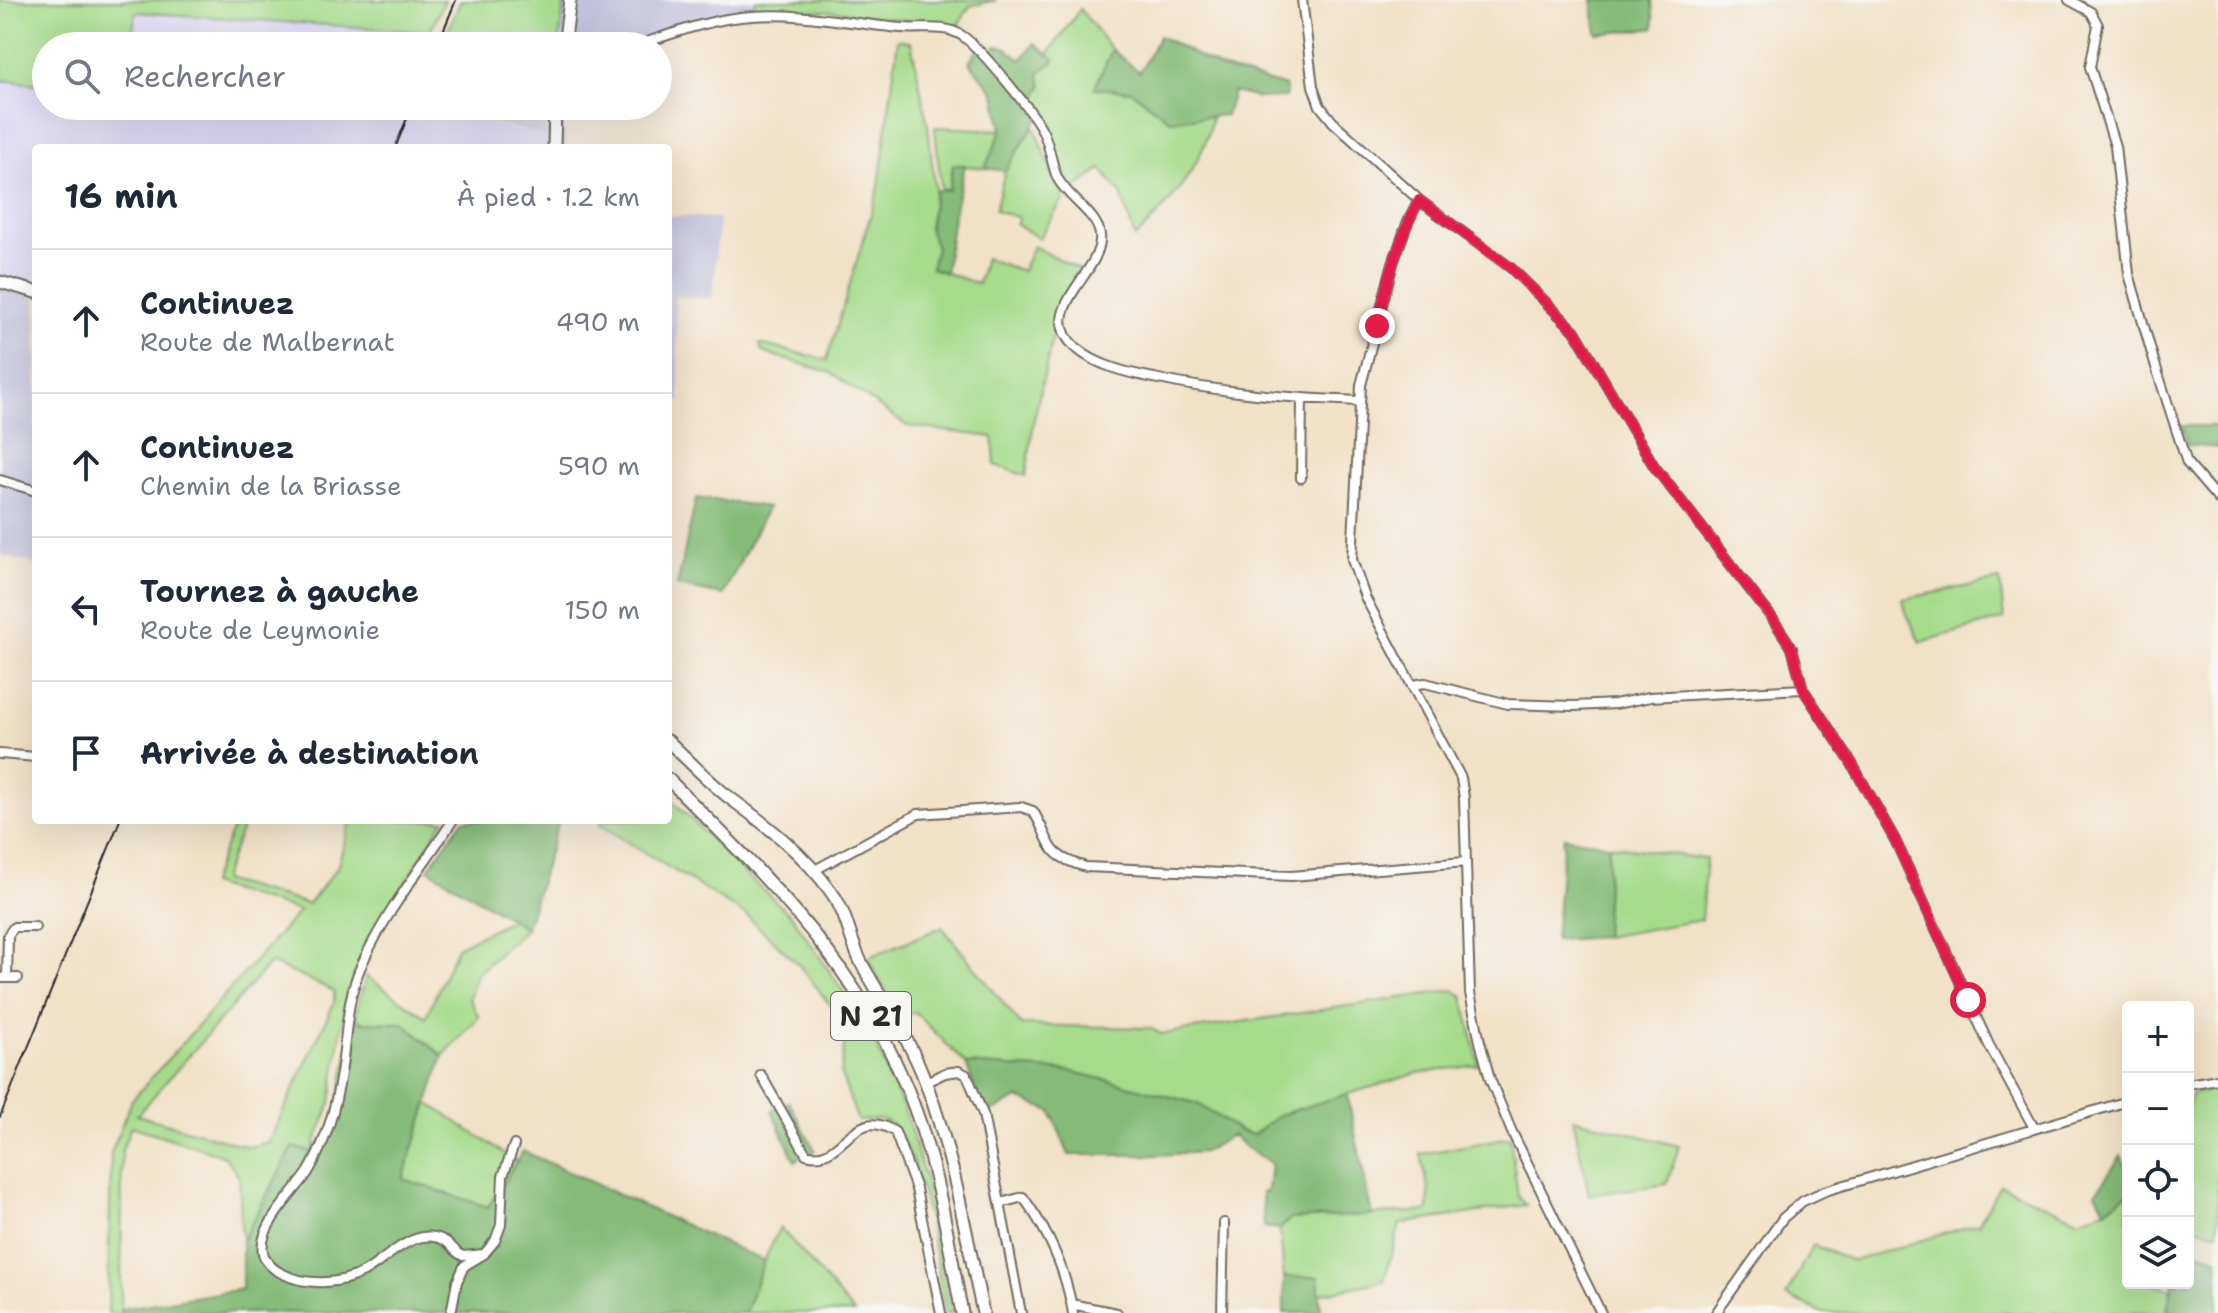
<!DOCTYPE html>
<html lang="fr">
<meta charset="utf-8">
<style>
:root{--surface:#fff;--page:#f6f6f7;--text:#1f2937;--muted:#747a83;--line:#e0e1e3}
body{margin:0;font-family:"Shantell Sans",sans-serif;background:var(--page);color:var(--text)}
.controls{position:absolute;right:24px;bottom:24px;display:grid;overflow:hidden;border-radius:8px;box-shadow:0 8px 32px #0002}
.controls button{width:72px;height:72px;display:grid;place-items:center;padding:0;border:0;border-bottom:2px solid var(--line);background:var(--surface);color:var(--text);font:40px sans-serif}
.stop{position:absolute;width:24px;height:24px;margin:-18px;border:6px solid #e11d48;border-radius:50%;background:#fff}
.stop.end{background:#e11d48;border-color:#fff;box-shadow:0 2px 8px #0008}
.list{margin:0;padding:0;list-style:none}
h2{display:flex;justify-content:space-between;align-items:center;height:104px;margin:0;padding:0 32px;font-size:34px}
h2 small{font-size:26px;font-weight:400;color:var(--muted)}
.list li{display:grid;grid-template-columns:52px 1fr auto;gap:24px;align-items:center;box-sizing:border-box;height:144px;padding:0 32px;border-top:2px solid var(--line)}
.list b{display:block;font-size:30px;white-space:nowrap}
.list p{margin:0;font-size:26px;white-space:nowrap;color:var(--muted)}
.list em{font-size:26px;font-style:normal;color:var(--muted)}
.icon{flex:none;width:44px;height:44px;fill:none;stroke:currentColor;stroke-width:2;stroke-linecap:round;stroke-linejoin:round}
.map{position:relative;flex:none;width:2218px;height:1313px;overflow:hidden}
.search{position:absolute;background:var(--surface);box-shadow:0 8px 32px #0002;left:32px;top:32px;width:640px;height:88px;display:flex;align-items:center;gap:20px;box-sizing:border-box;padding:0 28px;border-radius:44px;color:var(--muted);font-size:30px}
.panel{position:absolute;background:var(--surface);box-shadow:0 8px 32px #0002;left:32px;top:144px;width:640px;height:680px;border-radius:8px}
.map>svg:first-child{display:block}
</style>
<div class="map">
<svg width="2218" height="1313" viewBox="0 0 2218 1313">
<rect width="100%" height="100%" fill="#f6f6f2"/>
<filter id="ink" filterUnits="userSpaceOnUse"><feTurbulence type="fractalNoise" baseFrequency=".0125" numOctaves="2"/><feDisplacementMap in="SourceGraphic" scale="16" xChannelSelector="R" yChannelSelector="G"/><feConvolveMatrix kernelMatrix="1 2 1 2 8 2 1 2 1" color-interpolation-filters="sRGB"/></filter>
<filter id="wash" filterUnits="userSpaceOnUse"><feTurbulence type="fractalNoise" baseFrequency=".006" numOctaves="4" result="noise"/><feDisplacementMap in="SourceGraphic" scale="32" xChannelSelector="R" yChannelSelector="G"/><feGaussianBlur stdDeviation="1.8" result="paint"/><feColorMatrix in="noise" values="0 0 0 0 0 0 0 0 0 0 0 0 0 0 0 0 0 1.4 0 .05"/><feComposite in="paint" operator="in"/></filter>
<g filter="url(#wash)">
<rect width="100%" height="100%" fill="#f1e1c6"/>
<path fill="#dcd6f6" d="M 136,12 L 430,32 L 423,46 L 130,46 Z
M 0,80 L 46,85 L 46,106 L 416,106 L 546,136 L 547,148 L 36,148 L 36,293 L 9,286 L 0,273 Z"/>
<path fill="#c2c2dc" d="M 565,0 L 755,0 L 754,10 L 680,21 L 646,46 L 558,46 Z
M 446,35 L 525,46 L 442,46 Z
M 429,106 L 564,106 L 565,148 L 547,148 L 546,136 Z
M 668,216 L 719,218 L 712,299 L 675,296 L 680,401 L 668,399 Z
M 0,273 L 9,286 L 36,293 L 36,565 L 0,554 Z"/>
<path fill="#a6db8b" stroke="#68835b" stroke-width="2" fill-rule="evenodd" d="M 0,0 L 445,0 L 430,32 L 136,12 L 130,46 L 46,46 L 46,85 L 0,80 Z
M 461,0 L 565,0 L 558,46 L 525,46 L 446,35 Z
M 755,0 L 997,0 L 970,6 L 957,27 L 833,11 L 754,10 Z
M 1080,9 L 1112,50 L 1095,88 L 1131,91 L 1170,120 L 1212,116 C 1205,164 1169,205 1135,238 L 1121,194 L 1101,169 L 1072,191 L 1058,164 L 1048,128 L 1031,104 L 1042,86 L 1039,73 L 1055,60 L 1048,54 Z
M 898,39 L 911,42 L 928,125 L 935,190 L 929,229 L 936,247 L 932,268 L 978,284 L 985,258 L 1022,271 L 1033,246 L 1082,271 L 1058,314 L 1034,419 L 1026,476 L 995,465 L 993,437 L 907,426 L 831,373 L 762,352 L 760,344 L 827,360 L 879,187 Z
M 1034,126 C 1045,150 1050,175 1065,197 L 1039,238 L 1016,224 L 1019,218 L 995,210 L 1005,171 Z
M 935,127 L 1002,130 L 985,168 L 953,165 L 949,190 L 941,189 Z
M 2000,580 L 2004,619 L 1921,642 L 1907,615 L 1903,599 Z
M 668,796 L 742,871 L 792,916 L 870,1031 L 905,1111 L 925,1178 L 952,1313 L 945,1313 C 939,1277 920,1131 883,1120 C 876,1118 865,1121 858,1121 L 841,1075 L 846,1026 L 800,966 L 746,915 L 600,825 L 602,820 L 668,820 Z
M 236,820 L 245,820 L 222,880 L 308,904 L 337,868 L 351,820 L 444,820 L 365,946 L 346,996 L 331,1103 L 311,1153 L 293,1147 L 242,1241 L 239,1177 L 225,1156 L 131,1126 L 122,1150 L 121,1313 L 108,1313 L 111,1153 L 131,1101 L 299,911 L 210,884 ZM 270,963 L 334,991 L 334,1003 L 269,1142 L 249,1147 L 137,1115 Z
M 1609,845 L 1706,859 L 1701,920 L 1604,937 Z
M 512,919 L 526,928 L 477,974 L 469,998 L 479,1017 L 443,1056 L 403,1023 L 360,1022 L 355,1016 L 366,976 L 426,1017 L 457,947 Z
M 942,927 L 1021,1025 L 1150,1028 L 1161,1034 L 1453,990 L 1463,996 L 1479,1065 L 1418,1073 L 1279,1115 L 1253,1135 L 1240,1131 L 1198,1104 L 1069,1071 L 966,1064 L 915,1012 L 900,1015 L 867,958 Z
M 2218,1089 L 2218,1232 L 2188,1226 L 2188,1108 L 2191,1094 Z
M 428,1103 L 516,1161 L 488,1207 L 403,1179 Z
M 1573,1118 L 1679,1146 L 1667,1184 L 1589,1195 Z
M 1510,1137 L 1518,1196 L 1526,1205 L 1400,1224 L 1384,1281 L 1319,1294 L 1318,1277 L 1284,1277 L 1280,1229 L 1290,1219 L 1428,1211 L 1429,1191 L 1421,1154 Z
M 2000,1185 L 2078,1219 L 2105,1210 L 2128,1193 L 2128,1283 L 2147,1283 L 2171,1289 L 2167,1309 L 2179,1313 L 1823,1313 L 1786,1296 L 1813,1245 L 1853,1261 L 1979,1223 Z
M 780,1227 L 854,1313 L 745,1313 L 764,1261 Z"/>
<path fill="#84bb77" stroke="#587351" stroke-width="2" d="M 1592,0 L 1652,0 L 1654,28 L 1597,34 Z
M 1159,36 L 1221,68 L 1286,87 L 1286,97 L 1259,98 L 1233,92 L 1226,115 L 1170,120 L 1131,91 L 1094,88 L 1112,50 L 1140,72 Z
M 1035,43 L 1055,60 L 1039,73 L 1042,86 L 1032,104 L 1040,116 L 1005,171 L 985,168 L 1002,130 L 995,93 L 969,62 L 981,46 L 989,54 L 996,46 L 1005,47 L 1021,60 Z
M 953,165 L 965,165 L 953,216 L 945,273 L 931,268 L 936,247 L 929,229 L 935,190 L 949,190 Z
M 2181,426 L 2218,426 L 2218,448 L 2188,445 Z
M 696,498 L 768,507 L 723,595 L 677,586 Z
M 463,820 L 559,820 L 526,928 L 428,869 Z
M 1564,837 L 1609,845 L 1604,937 L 1555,940 Z
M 355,1016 L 360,1022 L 403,1023 L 443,1056 L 403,1179 L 488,1207 L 523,1151 L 764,1261 L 745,1313 L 121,1313 L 120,1309 L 242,1289 L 242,1241 L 293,1147 L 311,1152 L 334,1127 Z
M 966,1064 L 1069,1071 L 1124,1084 L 1198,1104 L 1240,1131 L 1253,1135 L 1279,1115 L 1347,1094 L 1372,1215 L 1290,1219 L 1280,1229 L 1264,1227 L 1262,1193 L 1268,1191 L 1271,1163 L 1246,1148 L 1233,1135 L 1203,1152 L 1157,1155 L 1069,1155 L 1051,1111 L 1018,1098 L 985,1115 Z
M 789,1102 L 815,1150 L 795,1161 L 772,1110 Z
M 2121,1156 L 2128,1172 L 2128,1193 L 2105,1210 L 2096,1192 Z
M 2188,1249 L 2218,1258 L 2218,1313 L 2179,1313 L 2167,1310 L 2173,1283 L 2188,1283 Z
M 1284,1277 L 1318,1277 L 1321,1313 L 1284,1313 Z"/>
</g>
<g filter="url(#ink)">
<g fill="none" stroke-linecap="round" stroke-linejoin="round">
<defs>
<path id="minor" d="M 1302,0 L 1313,86 L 1320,106 L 1333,122 L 1419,200 L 1511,268 L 1575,331 L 1654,466 L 1772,618 L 1792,648 L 1803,689 L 1851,762 L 1895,840 L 1989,1045 L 2034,1128
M 2069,0 L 2091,12 L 2098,25 L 2090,67 L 2115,146 L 2129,274 L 2154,361 L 2187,463 L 2218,499
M 635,46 C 672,34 712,18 752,16 C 802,12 852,24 902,28 C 921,30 944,24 961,35 C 979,46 1028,106 1040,126 C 1050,142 1050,160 1057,177 C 1066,197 1098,214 1100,235 C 1104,273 1033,310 1076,348 C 1097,366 1128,373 1154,378 C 1222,393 1289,398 1358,401
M 1419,200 L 1407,224 L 1393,263 L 1361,385 L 1352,560 L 1365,597 L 1461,778 L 1464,798 L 1470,993 L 1480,1042 L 1490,1079 L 1511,1130 L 1601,1313
M 1301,478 L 1302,398
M 0,480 L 36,491
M 1413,685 L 1425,683 L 1508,704 L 1574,706 L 1615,704 L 1650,697 L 1803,689
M 0,754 L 36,757
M 453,820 C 422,867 385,913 362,964 C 348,994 347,1027 343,1059 C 339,1091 332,1124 318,1153 C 315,1160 311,1168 307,1174 C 289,1200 234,1249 281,1273 C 306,1286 339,1285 364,1272 C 386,1260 416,1224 445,1241 C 452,1245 455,1253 463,1256 L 484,1254
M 813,871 L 918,814 L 1021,807 L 1033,811 C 1053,843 1043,855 1086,867 L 1291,876 L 1466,862
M 0,978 L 18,978
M 7,978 L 8,935 L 14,927 L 35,927
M 761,1075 L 806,1154 C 844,1166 851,1103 895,1132 L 916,1189 L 941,1313
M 926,1082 L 945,1073 L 959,1071 L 967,1075 L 983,1114 L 1021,1313
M 2188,1084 L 2218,1079
M 1001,1203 L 1023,1197 C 1048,1231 1066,1271 1073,1313
M 1072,1308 L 1076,1305 L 1117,1313
M 451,1313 L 457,1282 L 464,1266 L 484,1254 L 495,1241 L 501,1225 L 503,1176 L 514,1145
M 1222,1313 L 1224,1223
M 1716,1313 L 1783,1218 L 1803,1201 L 1825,1191 L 2128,1101"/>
<path id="major" d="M 564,46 L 570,0
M 554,148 L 555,106
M 0,282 L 36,292
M 668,741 C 687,759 705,778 726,795 C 765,824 804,853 832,893 C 848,915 850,943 863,966 C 885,1005 911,1041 926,1083 C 954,1157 966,1236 983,1313
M 668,779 C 780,891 882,988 927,1146 C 943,1201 951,1257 962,1313"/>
</defs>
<use href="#minor" stroke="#706b61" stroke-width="12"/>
<use href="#major" stroke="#706b61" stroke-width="15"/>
<use href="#minor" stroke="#fff" stroke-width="8"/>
<use href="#major" stroke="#fff" stroke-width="11"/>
<path stroke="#2b2b2b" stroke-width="2" d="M 437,46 L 456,0
M 395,148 L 412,106
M 0,1117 L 120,820"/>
</g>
</g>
<g fill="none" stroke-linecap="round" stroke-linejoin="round" filter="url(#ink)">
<path stroke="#e11d48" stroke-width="10" d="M 1377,326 C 1387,282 1398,240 1419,200 L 1511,268 L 1575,331 L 1654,466 L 1772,618 L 1792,648 L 1803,689 L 1851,762 L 1895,840 L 1968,1000"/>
</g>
<g text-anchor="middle" stroke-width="8" stroke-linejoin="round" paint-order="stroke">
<rect fill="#f6f6f2" stroke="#686867" stroke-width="2" x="831" y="992" width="80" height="48" rx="6"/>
<g font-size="28" font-weight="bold" fill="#2b2b2b">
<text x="871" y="1026">N 21</text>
</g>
</g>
</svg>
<div class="controls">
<button>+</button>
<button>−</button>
<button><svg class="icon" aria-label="locate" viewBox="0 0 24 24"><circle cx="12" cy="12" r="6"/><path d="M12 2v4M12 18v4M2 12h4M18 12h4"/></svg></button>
<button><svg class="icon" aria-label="layers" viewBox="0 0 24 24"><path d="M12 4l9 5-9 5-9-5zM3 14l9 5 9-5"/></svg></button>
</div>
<div class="stop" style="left:1968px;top:1000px"></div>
<div class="stop end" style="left:1377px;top:326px"></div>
<div class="search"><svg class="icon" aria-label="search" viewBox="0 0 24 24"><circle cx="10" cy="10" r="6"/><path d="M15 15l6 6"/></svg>Rechercher</div>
<section class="panel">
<h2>16 min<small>À pied · 1.2 km</small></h2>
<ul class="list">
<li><svg class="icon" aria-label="ahead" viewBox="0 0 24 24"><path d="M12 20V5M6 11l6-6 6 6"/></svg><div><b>Continuez</b><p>Route de Malbernat</p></div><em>490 m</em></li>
<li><svg class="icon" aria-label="ahead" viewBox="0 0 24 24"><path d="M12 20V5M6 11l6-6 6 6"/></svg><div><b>Continuez</b><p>Chemin de la Briasse</p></div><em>590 m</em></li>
<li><svg class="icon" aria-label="left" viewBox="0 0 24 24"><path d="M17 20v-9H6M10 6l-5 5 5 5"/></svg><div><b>Tournez à gauche</b><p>Route de Leymonie</p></div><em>150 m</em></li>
<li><svg class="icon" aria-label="arrive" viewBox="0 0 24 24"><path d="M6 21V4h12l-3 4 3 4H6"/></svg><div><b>Arrivée à destination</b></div></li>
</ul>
</section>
</div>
